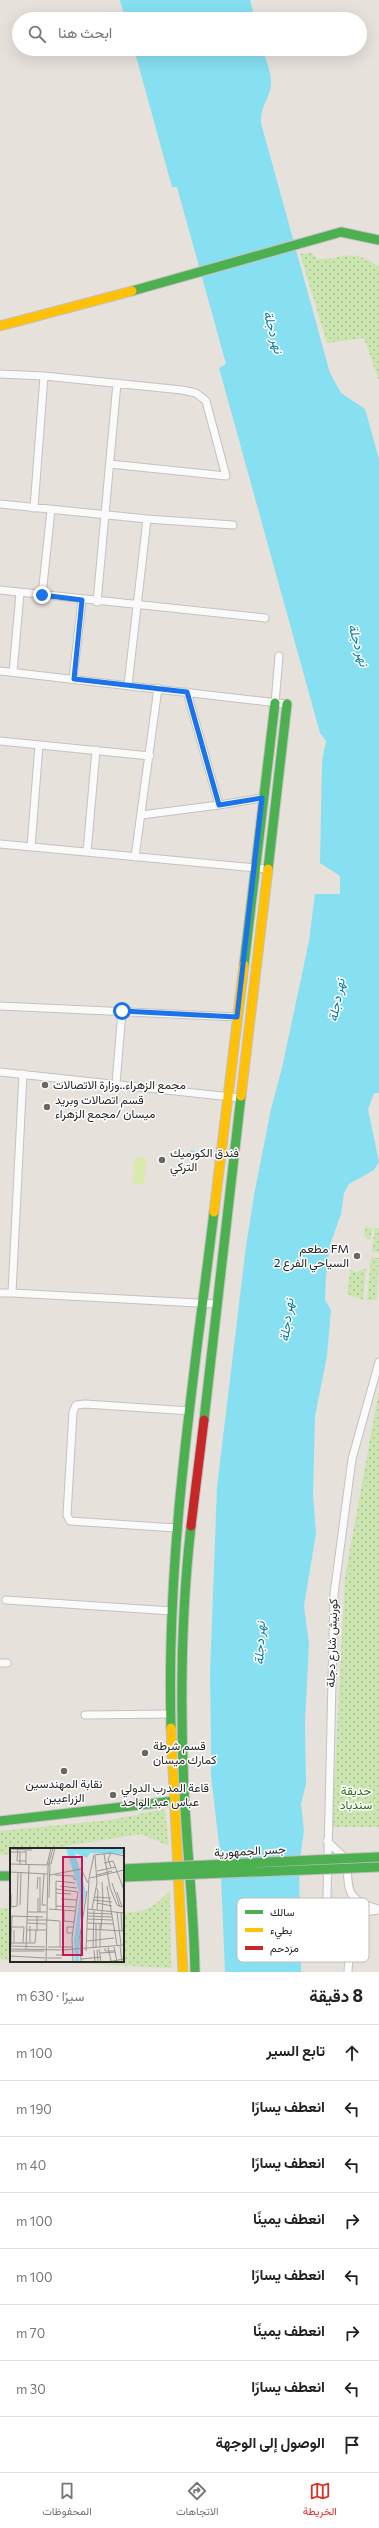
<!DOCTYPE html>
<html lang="ar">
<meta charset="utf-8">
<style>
:root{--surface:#fff;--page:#f6f6f6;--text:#222;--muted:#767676;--line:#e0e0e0;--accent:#d93025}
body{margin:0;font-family:Commissioner,Vazirmatn,sans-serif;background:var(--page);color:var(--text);direction:rtl}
.stop{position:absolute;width:12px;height:12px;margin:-9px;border:3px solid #1a73e8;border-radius:50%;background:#fff}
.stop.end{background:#1a73e8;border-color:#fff;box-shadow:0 1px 4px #0008}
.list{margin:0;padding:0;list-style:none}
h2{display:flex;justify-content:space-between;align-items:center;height:52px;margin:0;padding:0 16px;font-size:17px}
h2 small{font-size:13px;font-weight:400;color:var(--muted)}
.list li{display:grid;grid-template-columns:26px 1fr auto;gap:12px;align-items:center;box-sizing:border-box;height:56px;padding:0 16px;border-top:1px solid var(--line)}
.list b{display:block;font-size:15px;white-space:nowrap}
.list em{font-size:13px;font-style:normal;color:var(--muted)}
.icon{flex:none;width:22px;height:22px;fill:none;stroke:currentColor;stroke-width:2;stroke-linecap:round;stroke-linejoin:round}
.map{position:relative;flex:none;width:379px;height:1972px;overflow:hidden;direction:ltr}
.search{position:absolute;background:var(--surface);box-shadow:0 4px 16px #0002;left:12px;right:12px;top:12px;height:44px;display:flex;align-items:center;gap:10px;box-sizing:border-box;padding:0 14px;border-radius:22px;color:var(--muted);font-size:15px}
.sheet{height:500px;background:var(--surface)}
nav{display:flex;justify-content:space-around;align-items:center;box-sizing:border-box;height:56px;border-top:1px solid var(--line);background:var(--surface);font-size:11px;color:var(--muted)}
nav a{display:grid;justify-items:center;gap:2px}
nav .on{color:var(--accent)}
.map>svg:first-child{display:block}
</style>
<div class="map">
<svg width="379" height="1972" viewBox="0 0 379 1972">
<defs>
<pattern id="grass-dots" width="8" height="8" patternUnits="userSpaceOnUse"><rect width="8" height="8" fill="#cbe5b0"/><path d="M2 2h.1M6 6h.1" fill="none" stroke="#aec497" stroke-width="1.8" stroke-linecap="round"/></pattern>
</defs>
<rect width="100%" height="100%" fill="#e7e1db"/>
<path fill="url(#grass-dots)" d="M 311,253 L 318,259 C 347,260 349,246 379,267 L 379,381 L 364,338 L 327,343 L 300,254 Z
M 365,1227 L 372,1228 L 370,1241 L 364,1235 Z
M 375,1228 L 379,1228 L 379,1253 L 372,1252 Z
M 371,1257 L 379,1258 L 377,1300 L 367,1300 Z
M 366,1268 L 363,1300 L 347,1294 L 350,1270 L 356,1272 Z
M 379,1390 L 379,1827 L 332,1827 L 345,1577 Z
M 165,1809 L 169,1846 L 141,1834 L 46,1849 L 11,1849 L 11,1854 L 0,1855 L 0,1831 L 110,1820 Z
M 170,1891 L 171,1968 L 32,1961 L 123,1961 L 123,1912 C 146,1914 154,1906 170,1891 Z
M 0,1908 L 11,1908 L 11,1960 L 0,1959 Z"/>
<path fill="#d9eaad" d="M 135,1157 L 146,1158 L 144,1184 L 133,1183 Z"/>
<path fill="#86e0f1" d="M 120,0 L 250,0 L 255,19 L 125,19 Z
M 134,49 L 262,49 C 266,61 274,77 270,90 C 267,102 260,109 261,123 L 330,373 L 341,393 L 365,409 L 379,459 L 379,1093 L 374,1093 L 368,1109 L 379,1162 L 374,1170 L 349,1184 L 344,1193 L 341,1214 L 330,1245 L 326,1276 L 325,1300 L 331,1310 L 327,1356 L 315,1416 L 313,1495 L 316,1533 L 304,1606 L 309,1644 L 305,1722 L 306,1784 L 301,1804 L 304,1831 L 299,1867 L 301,1972 L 225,1972 L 220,1852 L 211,1776 L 211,1742 L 210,1674 L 217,1487 L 246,1246 L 255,1190 L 271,1109 L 282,1068 L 309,941 L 315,894 L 340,894 L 340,876 L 320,863 L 322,761 L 326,741 L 320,733 L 219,368 L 226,364 L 177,187 L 172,187 Z
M187.5 1155a4.5 4.5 0 1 1 9 0a4.5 4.5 0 1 1-9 0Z"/>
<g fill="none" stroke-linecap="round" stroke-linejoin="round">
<defs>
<path id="street" d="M 0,374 L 44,376 L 182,390 L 196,393 L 206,401 L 226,476 L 110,464
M 0,504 L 147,519 L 233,525
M 34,508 L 44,376
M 0,590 L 265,618
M 42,595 L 51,510
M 97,602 L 117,383
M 0,671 L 287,704
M 13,672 L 20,593
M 73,679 L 82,600
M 128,685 L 147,519
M 187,692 L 219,805 L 262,798
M 275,703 L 279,656
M 0,741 L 150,756
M 141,815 L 219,805
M 0,844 L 267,869
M 31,847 L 39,745
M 87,852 L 96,750
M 135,857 L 158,688
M 0,1006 L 237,1017
M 0,1072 L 240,1098
M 23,1074 L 12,1293 L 216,1304
M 116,1084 L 122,1011
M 0,1293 L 12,1293
M 379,1362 L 352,1459 L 334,1594 L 327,1897 C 335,1917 361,1912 379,1910
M 176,1528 L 70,1521 L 67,1515 L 73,1412 L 76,1405 L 85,1404 L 190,1411
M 6,1600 L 172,1611
M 0,1663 L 7,1663
M 85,1715 L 171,1714
M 327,1841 L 346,1859 C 350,1889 343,1899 378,1909
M 348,1972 L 352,1912"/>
<path id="fast" d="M 132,291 L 341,232 L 379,240
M 268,869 L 287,704
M 244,965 L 275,703
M 204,1420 L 241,1096
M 191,1526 C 181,1614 180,1702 184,1790 C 187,1851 194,1911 195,1972
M 171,1728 C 166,1555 193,1384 214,1212
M 0,1821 L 175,1801
M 0,1876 L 11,1876"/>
<path id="slow" d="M 0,326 L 132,291
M 241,1096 L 268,869
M 214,1212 L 244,965
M 171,1728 L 183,1972"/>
<path id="jam" d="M 191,1526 L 204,1420"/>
</defs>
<use href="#street" stroke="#c3c1c2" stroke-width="9"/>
<use href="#fast" stroke="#c3c1c2" stroke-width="11"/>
<use href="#slow" stroke="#c3c1c2" stroke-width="11"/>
<use href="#jam" stroke="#c3c1c2" stroke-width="11"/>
<use href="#street" stroke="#fbfafa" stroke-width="7"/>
<use href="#fast" stroke="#4caf50" stroke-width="9"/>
<use href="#slow" stroke="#ffc107" stroke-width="9"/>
<use href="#jam" stroke="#c62828" stroke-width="9"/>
<defs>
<path id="fast-bridge" d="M 123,1869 L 379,1857
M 123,1877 L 379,1867"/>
</defs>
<use href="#fast-bridge" stroke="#bfbdbb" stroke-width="11" stroke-linecap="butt"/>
<use href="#fast-bridge" stroke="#4caf50" stroke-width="9"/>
</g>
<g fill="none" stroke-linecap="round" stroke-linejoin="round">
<path stroke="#1a73e8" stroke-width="5" d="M 42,595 L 82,600 L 74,679 L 187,692 L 219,805 L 262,798 L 237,1017 L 122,1011"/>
</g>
<g fill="#6a6866" stroke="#fff" stroke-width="1.5">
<circle cx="45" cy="1085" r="4"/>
<circle cx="47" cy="1107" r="4"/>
<circle cx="162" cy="1160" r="4"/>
<circle cx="357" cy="1256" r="4"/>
<circle cx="145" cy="1753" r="4"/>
<circle cx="64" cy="1771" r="4"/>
<circle cx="113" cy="1795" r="4"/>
</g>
<g text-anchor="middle" stroke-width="3" stroke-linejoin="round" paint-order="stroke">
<g font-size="12" fill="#272727" stroke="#fff" text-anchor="start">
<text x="53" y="1089">مجمع الزهراء..وزارة الاتصالات</text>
<text x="55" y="1104">قسم اتصالات وبريد<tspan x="55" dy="14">ميسان /مجمع الزهراء</tspan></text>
<text x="170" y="1157">فندق الكورميك<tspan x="170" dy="14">التركي</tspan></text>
<text x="349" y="1253" text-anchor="end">مطعم FM<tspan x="349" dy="14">السياحي الفرع 2</tspan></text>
<text x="153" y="1750">قسم شرطة<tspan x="153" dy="14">كمارك ميسان</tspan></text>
<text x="64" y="1788" text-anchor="middle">نقابة المهندسين<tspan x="64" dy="14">الزراعيين</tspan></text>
<text x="121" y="1792">قاعة المدرب الدولي<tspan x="121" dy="14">عباس عبد الواحد</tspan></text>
</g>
<g font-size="12" fill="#272727" stroke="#fff">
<text transform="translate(332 1643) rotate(-88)" y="4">كورنيش شارع دجلة</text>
<text transform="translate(250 1851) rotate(-3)" y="4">جسر الجمهورية</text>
</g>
<g font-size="12" fill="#2c6912" stroke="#fff">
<text x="356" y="1795">حديقة<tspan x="356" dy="14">سندباد</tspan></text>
</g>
<g font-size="13" font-style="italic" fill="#0079a2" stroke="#fff">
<text transform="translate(274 332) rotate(75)" y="5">نهر دجلة</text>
<text transform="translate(359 645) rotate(74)" y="5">نهر دجلة</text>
<text transform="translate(336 1000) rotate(-79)" y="5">نهر دجلة</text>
<text transform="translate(286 1320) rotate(-83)" y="5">نهر دجلة</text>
<text transform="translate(259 1643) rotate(-88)" y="5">نهر دجلة</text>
</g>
</g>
<g transform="translate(10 1848)">
<rect width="114" height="114" fill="#e7e1db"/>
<path d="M 56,0 L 114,0 L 114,6 L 80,5 L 77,10 L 65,5 L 76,44 L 70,72 L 69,114 L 65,114 L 64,92 L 70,46 Z" fill="#86e0f1"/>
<path fill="none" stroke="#9a9793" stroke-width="1" d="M 8,0 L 7,13 L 16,13M 1,1 L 22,2M 0,4 L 16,4M 101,5 L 98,11 L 101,20M 94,6 L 100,40 L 107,57 L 110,58M 94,15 L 103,13 L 114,42M 0,16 L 37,17M 41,16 L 45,0M 10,17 L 10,4M 16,17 L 16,2M 37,17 L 41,0M 87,23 L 106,19M 0,24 L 37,26M 34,26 L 32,57 L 36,57M 40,27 L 71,21 L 78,35M 45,27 L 63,28 L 65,32M 87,27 L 102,23M 79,30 L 84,7 L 101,5 L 114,8M 80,30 L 114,22M 102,35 L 110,59 L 114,58M 50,38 L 67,40M 97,38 L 107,97M 86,40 L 88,43 L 87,62M 27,41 L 28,29M 46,41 L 68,44 L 62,90 L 63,114M 107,44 L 112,59M 46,45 L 61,46M 84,49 L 101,50M 39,50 L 40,14M 51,51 L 67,52M 83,52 L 102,54M 87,55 L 102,58M 10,57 L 11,25M 46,58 L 65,59M 0,59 L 7,58 L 8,25M 1,59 L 1,46M 39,61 L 65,63M 46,61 L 46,33 L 65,35M 77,61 L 114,65M 82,61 L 87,35 L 85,8M 54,62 L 54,73 L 64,74M 18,64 L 36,64M 28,64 L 28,50M 30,64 L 30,29M 107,64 L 111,97M 77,65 L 102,66M 111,65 L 112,83M 0,68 L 33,69M 77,68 L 102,69M 77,71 L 102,72M 17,72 L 37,72M 37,72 L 50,73M 17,75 L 36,76M 78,75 L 103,76M 90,75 L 90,99M 1,79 L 14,79M 77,81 L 114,83M 17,82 L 36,82M 27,82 L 27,68M 91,82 L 93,50 L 92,34M 62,85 L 57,85 L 57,79 L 63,79M 77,93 L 104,90M 1,95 L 25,95M 4,95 L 4,82M 13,95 L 14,79M 20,95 L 20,78M 25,95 L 26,82M 0,98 L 35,99M 1,98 L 2,68M 110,98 L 112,114M 38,99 L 62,99M 50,99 L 50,73M 98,99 L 101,113M 104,99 L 107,114M 83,100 L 84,62M 86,100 L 86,75M 95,100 L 95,103 L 105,103M 0,101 L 53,102 L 114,97M 16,101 L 19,17M 89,101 L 91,114M 84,102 L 85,114M 87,102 L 88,114M 0,103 L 34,103M 76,103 L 79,30M 90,105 L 106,104M 46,107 L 63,107M 0,108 L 35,110M 37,110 L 52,110M 71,111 L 91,109M 36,114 L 38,18 L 43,0M 71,114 L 70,88 L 77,43M 97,114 L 114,111"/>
<path fill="#c2185b" fill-opacity="0.15" stroke="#c2185b" stroke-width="2" d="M 53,9 L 72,9 L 72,107 L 53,107 Z"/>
<rect width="114" height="114" fill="none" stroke="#272727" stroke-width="2"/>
</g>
<rect x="237" y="1898" width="132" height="64" rx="6" fill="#fff" stroke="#bebebe" stroke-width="1"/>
<rect x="245" y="1910" width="18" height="4" fill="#4caf50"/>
<rect x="245" y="1928" width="18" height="4" fill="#ffc107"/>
<rect x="245" y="1946" width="18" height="4" fill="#c62828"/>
<g font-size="11" fill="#272727">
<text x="270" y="1916">سالك</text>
<text x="270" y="1934">بطيء</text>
<text x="270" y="1952">مزدحم</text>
</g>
</svg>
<div class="stop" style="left:122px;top:1011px"></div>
<div class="stop end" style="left:42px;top:595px"></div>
<div class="search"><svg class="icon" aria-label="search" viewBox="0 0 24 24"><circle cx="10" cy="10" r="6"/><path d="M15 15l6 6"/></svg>ابحث هنا</div>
</div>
<section class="sheet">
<h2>8 دقيقة<small>سيرًا · 630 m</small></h2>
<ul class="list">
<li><svg class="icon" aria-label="ahead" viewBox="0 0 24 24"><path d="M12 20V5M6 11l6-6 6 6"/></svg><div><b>تابع السير</b></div><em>100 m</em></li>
<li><svg class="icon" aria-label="left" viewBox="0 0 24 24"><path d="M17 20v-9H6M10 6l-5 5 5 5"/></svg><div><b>انعطف يسارًا</b></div><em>190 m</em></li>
<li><svg class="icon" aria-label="left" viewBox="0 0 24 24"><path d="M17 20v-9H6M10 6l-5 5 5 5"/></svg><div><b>انعطف يسارًا</b></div><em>40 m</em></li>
<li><svg class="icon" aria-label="right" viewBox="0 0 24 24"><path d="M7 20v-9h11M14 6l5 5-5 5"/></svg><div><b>انعطف يمينًا</b></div><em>100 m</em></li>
<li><svg class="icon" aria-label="left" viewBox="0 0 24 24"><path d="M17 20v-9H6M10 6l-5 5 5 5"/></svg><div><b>انعطف يسارًا</b></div><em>100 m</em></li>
<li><svg class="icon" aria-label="right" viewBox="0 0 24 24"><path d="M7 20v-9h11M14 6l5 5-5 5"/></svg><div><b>انعطف يمينًا</b></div><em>70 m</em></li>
<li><svg class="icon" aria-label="left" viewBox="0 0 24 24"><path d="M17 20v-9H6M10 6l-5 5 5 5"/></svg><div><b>انعطف يسارًا</b></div><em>30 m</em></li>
<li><svg class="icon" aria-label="arrive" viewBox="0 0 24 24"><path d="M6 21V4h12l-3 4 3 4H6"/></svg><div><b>الوصول إلى الوجهة</b></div></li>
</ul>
</section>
<nav>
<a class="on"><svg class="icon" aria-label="map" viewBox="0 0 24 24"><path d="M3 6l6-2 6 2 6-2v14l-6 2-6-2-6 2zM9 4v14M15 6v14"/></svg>الخريطة</a>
<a><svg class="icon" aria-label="directions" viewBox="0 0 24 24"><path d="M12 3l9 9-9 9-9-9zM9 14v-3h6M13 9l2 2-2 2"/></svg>الاتجاهات</a>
<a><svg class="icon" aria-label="saved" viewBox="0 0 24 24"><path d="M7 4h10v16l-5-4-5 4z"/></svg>المحفوظات</a>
</nav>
